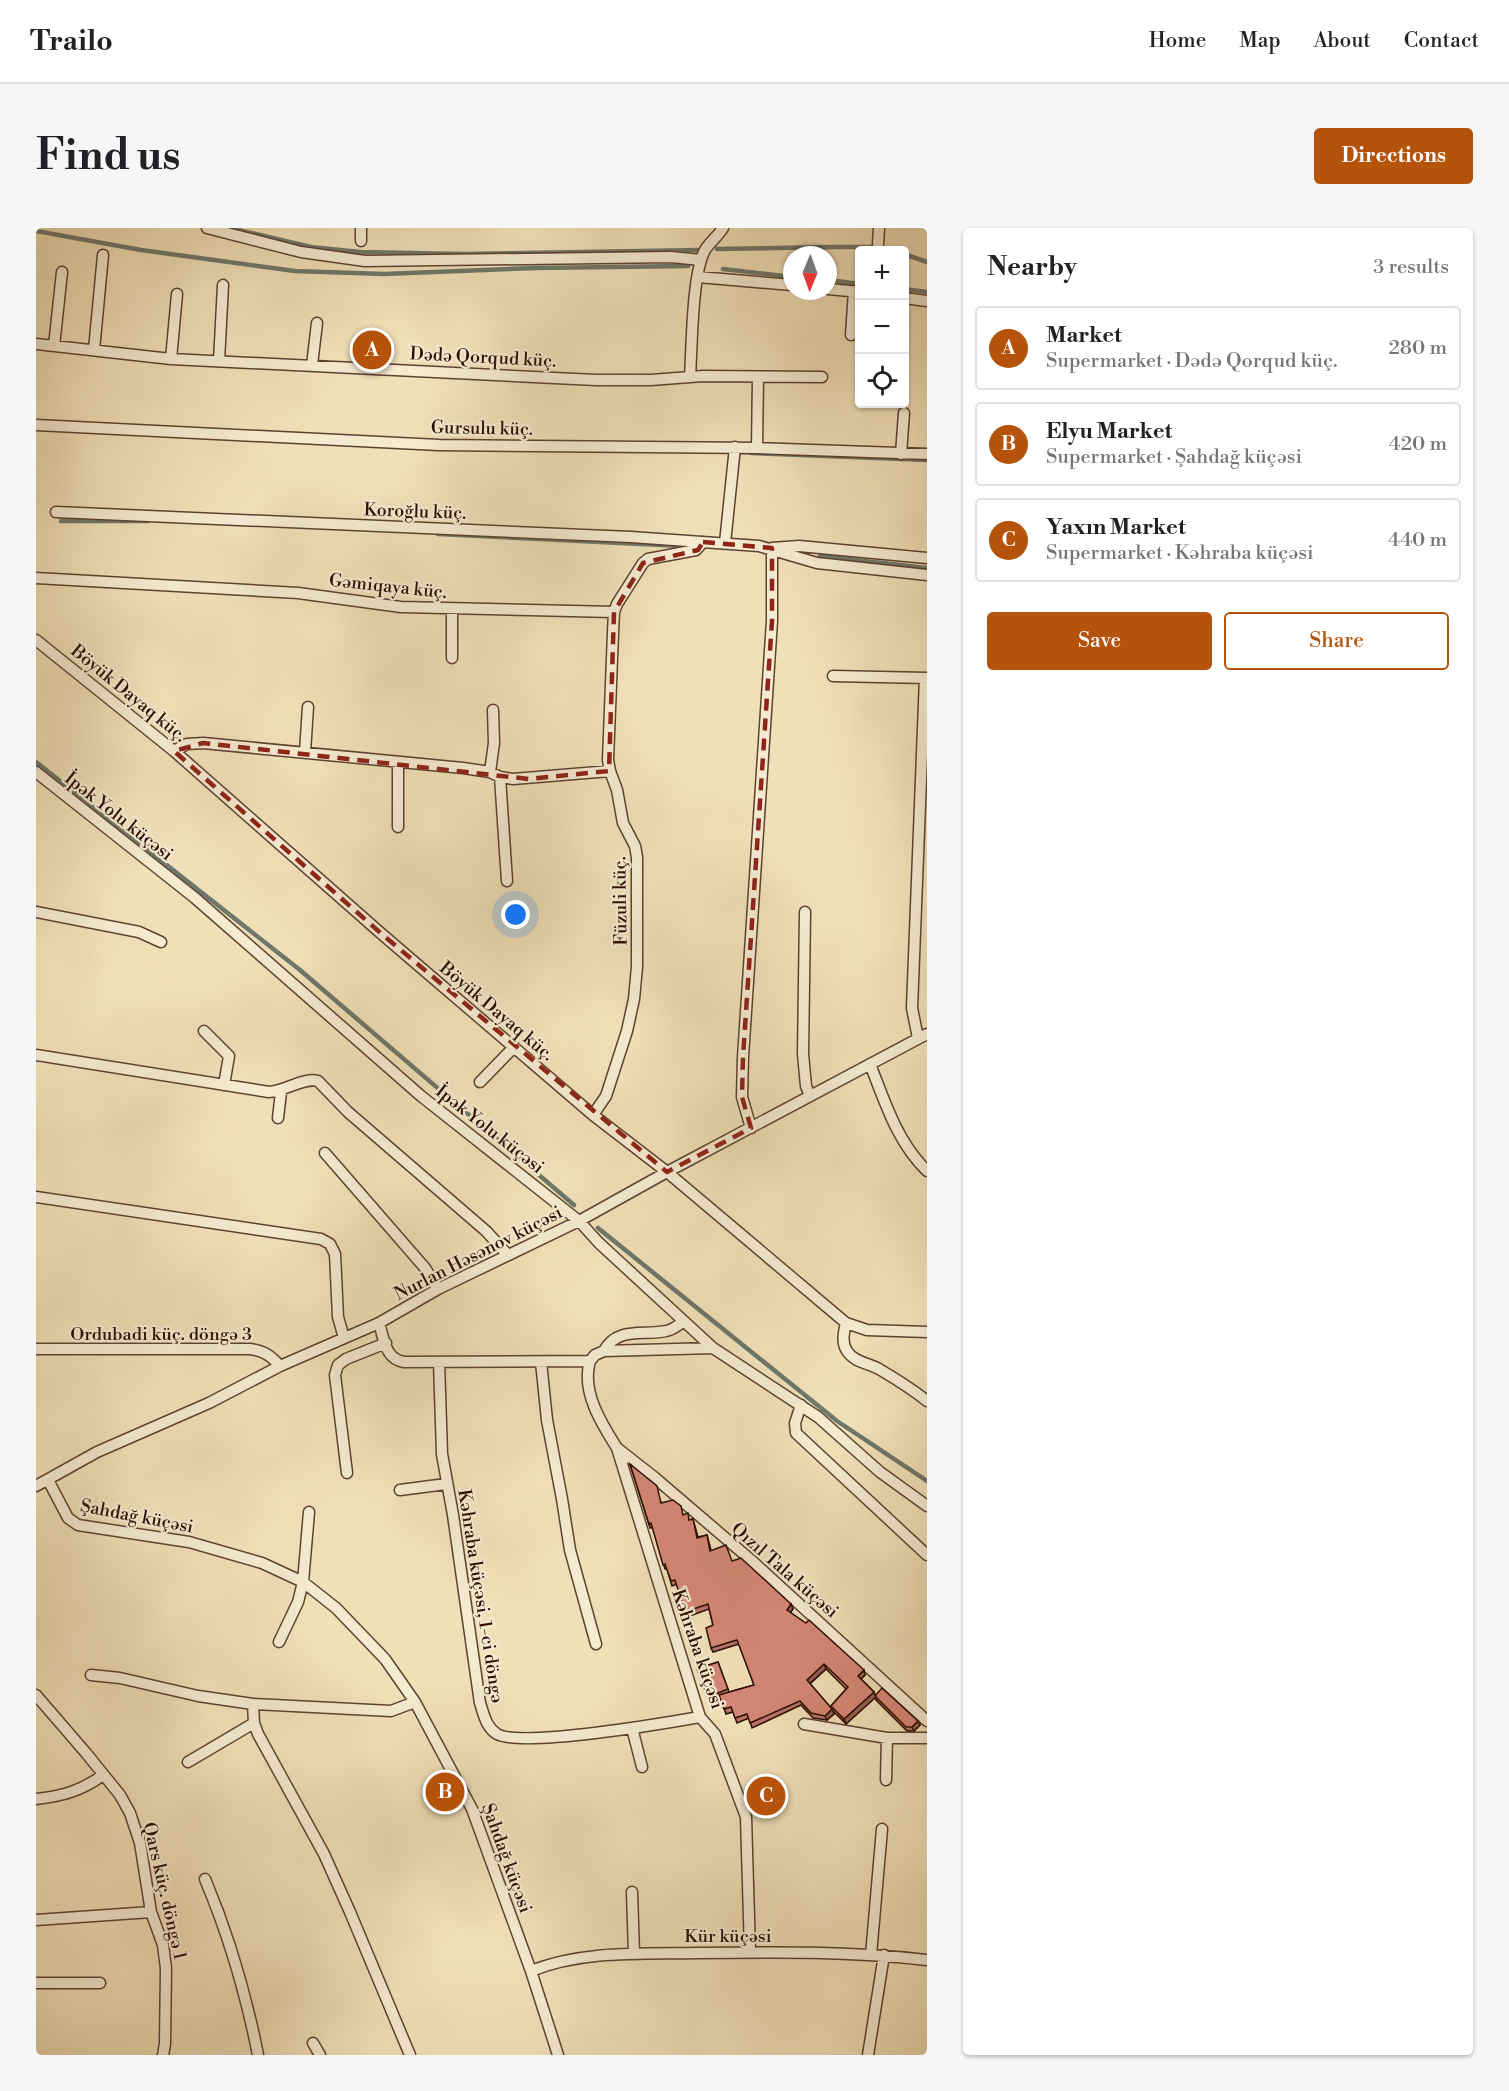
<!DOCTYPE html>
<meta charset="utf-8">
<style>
:root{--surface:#fff;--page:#f6f6f6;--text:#202124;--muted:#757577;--line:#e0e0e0;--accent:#b45309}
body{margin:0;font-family:"Libre Bodoni",serif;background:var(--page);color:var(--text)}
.controls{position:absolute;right:18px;top:18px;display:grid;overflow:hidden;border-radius:6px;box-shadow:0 2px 4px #0004}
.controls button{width:54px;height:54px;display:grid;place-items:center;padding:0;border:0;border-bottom:2px solid var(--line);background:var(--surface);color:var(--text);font:30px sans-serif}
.compass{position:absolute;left:747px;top:18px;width:54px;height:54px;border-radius:50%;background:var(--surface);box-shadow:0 2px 4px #0004;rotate:181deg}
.you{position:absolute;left:480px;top:687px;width:21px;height:21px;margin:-15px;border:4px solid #fff;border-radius:50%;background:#1a73e8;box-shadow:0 0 0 9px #1a73e833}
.badge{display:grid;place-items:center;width:39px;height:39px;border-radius:50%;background:var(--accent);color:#fff;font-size:20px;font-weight:700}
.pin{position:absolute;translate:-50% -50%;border:3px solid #fff;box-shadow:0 2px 6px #0006}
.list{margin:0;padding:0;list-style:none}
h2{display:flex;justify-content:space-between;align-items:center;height:78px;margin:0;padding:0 24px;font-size:26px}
h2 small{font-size:20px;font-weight:400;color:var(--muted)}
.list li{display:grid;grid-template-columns:39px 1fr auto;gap:18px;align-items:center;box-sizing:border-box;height:84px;margin:0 12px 12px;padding:0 12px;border:2px solid var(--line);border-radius:6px}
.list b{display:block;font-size:22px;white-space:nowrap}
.list p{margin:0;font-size:20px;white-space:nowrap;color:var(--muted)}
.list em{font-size:20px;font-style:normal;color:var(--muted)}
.actions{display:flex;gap:12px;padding:18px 24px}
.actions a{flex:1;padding:14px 0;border:2px solid var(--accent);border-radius:6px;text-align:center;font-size:21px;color:var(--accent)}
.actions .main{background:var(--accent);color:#fff}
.icon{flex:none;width:33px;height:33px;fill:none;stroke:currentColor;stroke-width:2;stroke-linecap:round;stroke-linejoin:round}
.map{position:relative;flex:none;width:891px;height:1827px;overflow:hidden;border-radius:6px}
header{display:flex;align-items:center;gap:36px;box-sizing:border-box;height:84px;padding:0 30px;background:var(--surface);border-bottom:2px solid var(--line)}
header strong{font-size:28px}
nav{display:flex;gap:33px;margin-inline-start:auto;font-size:21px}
.intro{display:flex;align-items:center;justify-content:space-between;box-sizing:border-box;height:144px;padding:0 36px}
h1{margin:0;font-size:42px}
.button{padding:15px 27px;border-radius:6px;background:var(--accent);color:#fff;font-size:21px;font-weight:700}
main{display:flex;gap:36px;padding:0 36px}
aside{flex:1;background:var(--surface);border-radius:6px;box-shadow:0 2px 4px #0004}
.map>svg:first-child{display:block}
</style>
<header>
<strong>Trailo</strong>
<nav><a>Home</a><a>Map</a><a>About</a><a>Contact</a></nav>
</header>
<div class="intro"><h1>Find us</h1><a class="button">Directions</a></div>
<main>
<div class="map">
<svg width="891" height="1827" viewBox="0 0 891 1827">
<rect width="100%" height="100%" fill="#f0e0b8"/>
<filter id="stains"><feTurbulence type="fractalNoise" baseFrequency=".00333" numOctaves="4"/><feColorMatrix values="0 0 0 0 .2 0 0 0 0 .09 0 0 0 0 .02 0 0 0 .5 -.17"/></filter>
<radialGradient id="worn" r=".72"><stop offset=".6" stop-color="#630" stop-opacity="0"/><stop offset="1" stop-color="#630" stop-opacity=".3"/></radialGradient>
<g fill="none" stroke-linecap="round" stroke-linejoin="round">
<path stroke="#6e7769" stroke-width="4.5" d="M 194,0 L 275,19 L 324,24 L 428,26 L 663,22
M 0,3 L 105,22 L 259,43 L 348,46 L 500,40 L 652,38
M 681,21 L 798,19 L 836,19 L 856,22
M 868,26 L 891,34
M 687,41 L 756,49
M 792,52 L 824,56
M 868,61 L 891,64
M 715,225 L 891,232
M 25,293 L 112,293
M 402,306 L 645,318
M 784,328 L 891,340
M 0,534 L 264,742 L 538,977
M 562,1000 L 801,1193 L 891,1253"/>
<defs>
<path id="minor" d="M 171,0 L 265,24 L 329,33 L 635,29 L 665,32
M 325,0 L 325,13
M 842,16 L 843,0
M 662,49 L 756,57
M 792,61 L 824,64
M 868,70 L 891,73
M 815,107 L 818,63
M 0,116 L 135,131 L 560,152 L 615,152 L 667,148 L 786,149
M 18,118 L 26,44
M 58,122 L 67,27
M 135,131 L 141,66
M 183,133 L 187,57
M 276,137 L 281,95
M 654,148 C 656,119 656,45 669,22 C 674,14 682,8 687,0
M 0,197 L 403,217 L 721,220 L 891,226
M 721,220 L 722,149
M 865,226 L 868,185
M 20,284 L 595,309 L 723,318 L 781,335 L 891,347
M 689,315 L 699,219
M 0,350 L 262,365 L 365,379 L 578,384
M 0,412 L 138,523 L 348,708 L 557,887 L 631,944 L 810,1095 L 831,1102 L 891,1104
M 416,430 L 416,382
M 797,448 L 891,450
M 138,523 L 151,516 L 167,515 L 427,540 L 454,544 L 464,549 L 477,551 L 574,543
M 269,524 L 272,479
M 0,544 L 159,670 L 385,868 L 543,993 L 563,1015 L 677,1120 L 782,1189 L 844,1244 L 891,1278
M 454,544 L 458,515 L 457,482
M 464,549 L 471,653
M 362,599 L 362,534
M 0,684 L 103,704 L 125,714
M 769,684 L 767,826 L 770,858 L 774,868
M 168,803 L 193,828 L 188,857
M 882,810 L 876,780 L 889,450
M 0,827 L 233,864 C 249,863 268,849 282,853 L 312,884 L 450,1003 L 472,1027
M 834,836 C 849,874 861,914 891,943
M 444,854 L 478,819
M 557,887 L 570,868 L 591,803 L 598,771 L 601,739 L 601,629 L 599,618 L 587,595 L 581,562 L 574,543 L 572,532 L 577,405 L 578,384 L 581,376 L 607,335 L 612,331 L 660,322 L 667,314
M 242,890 L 245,864
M 715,900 L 706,869 L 707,829 L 736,393 L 736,320 L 763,318 L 891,330
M 289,925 L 389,1040 L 402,1061
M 0,969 L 285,1011 L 294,1016 L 299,1026 L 302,1089 L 308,1110
M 343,1095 C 348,1111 349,1131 368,1134 L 554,1133 L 559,1127 L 568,1123 L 677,1120
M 810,1095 C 808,1104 805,1114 811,1123 C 818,1134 832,1135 843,1141 C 860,1151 876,1161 891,1173
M 0,1121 L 214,1121 C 228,1123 234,1127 244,1138
M 568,1123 C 581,1098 608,1108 630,1103 C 637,1102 642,1097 647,1094
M 554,1133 C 545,1163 565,1195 581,1220 L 664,1489 L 679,1506 L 710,1589 L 714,1724
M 403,1134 L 406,1226 L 417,1287 L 444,1475 C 448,1487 450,1499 461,1506 C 485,1520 630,1495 664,1489
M 505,1134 L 511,1192 L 526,1271 L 534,1322 L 560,1416
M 765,1177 L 759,1195 L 760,1205 L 891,1327
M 581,1220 L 618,1249 L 715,1332 L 891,1493
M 311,1245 L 299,1147 L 302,1137 L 310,1131 L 350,1115
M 12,1252 L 32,1290 L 42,1297 L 153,1314 L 226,1335 L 267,1354 L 300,1380 L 349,1431 L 379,1474 L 436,1581 L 495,1743 L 522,1827
M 0,1258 L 61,1224 L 173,1175 L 244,1138 L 343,1095 L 402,1061 L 543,993 L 631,944 L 891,806
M 364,1262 L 410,1256
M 243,1414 L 262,1374 L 267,1354 L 273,1284
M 55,1447 L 84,1450 L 162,1468 L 217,1476
M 0,1467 L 50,1525 L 84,1567 L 94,1585 L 104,1615 L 115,1684 L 127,1717 L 130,1740 L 129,1816 L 127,1827
M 768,1496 L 851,1510 L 891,1510
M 596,1500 L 606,1539
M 152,1534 L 218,1495
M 850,1552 L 851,1510
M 0,1571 C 27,1568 45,1563 67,1547
M 169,1651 C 193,1708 210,1766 222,1827
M 596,1664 L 598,1726
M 0,1692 L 115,1684
M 835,1727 L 846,1601
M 495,1743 C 547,1722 607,1726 662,1725 C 738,1724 815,1723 891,1732
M 0,1755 L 64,1755
M 277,1815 L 284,1827
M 374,1827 L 314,1684 L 288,1626 L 222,1506 L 218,1495 L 217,1476 L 355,1483 L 379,1474
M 832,1827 L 848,1727"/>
</defs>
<use href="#minor" stroke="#5d4230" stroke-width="13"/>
<use href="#minor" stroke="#f5ebd1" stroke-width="10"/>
</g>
<path fill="#b77466" stroke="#2c0e02" stroke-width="1.5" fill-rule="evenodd" d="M 594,1236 L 626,1275 L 647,1287 L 654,1292 L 657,1291 L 662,1309 L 671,1307 L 675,1322 L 696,1333 L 755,1376 L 757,1381 L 754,1384 L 829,1447 L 825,1451 L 838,1464 L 839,1468 L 884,1497 L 878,1503 L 871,1503 L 840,1472 L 839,1469 L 810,1496 L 797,1483 L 798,1486 L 791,1492 L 777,1490 L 765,1477 L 716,1500 L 713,1490 L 701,1495 L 697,1484 L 690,1486 L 684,1468 L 673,1473 L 661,1441 L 682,1434 L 693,1464 L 718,1457 L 703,1416 L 677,1424 L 675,1420 L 677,1397 L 673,1381 L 651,1389 L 641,1356 L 636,1358 L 631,1341 L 629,1341 L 617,1300 L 614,1300 ZM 790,1441 L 810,1461 L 795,1478 L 796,1481 L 774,1456 Z"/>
<path fill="#955e53" stroke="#2c0e02" stroke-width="1.5" d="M 755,1376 L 757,1381 L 753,1387 L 751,1382 Z
M 788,1436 L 790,1441 L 772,1457 L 771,1452 Z
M 828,1442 L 829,1447 L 824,1452 L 822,1448 Z
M 838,1464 L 840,1469 L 810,1496 L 808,1491 Z
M 796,1481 L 798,1486 L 791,1492 L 789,1488 Z
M 882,1493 L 884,1497 L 878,1503 L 876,1499 Z"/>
<path fill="#d58777" stroke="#2c0e02" stroke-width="1.5" d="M 594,1236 L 621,1258 L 625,1275 L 637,1272 L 645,1278 L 647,1287 L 652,1285 L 653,1292 L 657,1291 L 661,1310 L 671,1307 L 674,1323 L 690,1317 L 696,1333 L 705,1330 L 755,1376 L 751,1382 L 770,1395 L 773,1392 L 828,1442 L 822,1448 L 838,1464 L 808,1491 L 795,1478 L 812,1459 L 788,1436 L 771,1452 L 796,1481 L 789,1488 L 775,1485 L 764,1473 L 714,1495 L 711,1486 L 699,1490 L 695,1479 L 688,1481 L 683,1467 L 718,1457 L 701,1412 L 675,1420 L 670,1400 L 677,1397 L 672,1376 L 649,1384 L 639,1352 L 635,1353 L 629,1336 L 627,1337 L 615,1295 L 613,1296 Z
M 682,1434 L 692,1461 L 672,1469 L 661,1441 Z
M 846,1460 L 882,1493 L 876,1499 L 870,1499 L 839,1468 Z"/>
<path fill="none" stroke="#8f2418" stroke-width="4.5" stroke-dasharray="12 8" stroke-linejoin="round" d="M 667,314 L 736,320 L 736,393 L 707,829 L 706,869 L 715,900 L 631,944 L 348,708 L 138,523 L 167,515 L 493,551 L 573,543 L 578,384 L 607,335 L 662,322 Z"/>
<g text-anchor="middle" stroke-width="4.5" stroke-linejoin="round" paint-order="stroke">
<g font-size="18" fill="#2c0e02" stroke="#f5ebd1">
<text transform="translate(447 129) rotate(3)" y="6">Dədə Qorqud küç.</text>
<text transform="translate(446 200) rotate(1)" y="6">Gursulu küç.</text>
<text transform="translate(379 283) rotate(2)" y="6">Koroğlu küç.</text>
<text transform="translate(352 358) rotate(6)" y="6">Gəmiqaya küç.</text>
<text transform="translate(93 465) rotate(39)" y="6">Böyük Dayaq küç.</text>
<text transform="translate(83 588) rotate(38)" y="6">İpək Yolu küçəsi</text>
<text transform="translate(584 673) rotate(-91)" y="6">Füzuli küç.</text>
<text transform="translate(461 783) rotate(40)" y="6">Böyük Dayaq küç.</text>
<text transform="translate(454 901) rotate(38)" y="6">İpək Yolu küçəsi</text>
<text transform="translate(442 1025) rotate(-27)" y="6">Nurlan Həsənov küçəsi</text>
<text x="125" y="1112">Ordubadi küç. döngə 3</text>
<text transform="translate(101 1288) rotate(11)" y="6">Şahdağ küçəsi</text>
<text transform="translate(749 1342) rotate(41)" y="6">Qızıl Tala küçəsi</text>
<text transform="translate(445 1368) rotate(81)" y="6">Kəhraba küçəsi, 1-ci döngə</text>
<text transform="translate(662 1421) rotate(71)" y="6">Kəhraba küçəsi</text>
<text transform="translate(471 1630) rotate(70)" y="6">Şahdağ küçəsi</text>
<text transform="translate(129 1663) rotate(77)" y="6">Qars küç. döngə 1</text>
<text x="692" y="1714">Kür küçəsi</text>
</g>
</g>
<rect width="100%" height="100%" filter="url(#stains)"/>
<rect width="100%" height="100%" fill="url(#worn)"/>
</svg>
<div class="controls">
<button>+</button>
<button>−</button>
<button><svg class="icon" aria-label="locate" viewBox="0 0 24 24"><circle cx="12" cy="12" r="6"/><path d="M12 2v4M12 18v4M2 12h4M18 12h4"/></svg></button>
</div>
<svg class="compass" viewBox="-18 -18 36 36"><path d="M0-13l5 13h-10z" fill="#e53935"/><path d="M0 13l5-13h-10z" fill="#757577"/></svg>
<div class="you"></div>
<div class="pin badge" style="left:336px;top:122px">A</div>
<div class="pin badge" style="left:409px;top:1564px">B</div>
<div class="pin badge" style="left:730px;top:1568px">C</div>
</div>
<aside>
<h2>Nearby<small>3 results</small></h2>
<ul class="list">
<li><span class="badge">A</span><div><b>Market</b><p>Supermarket · Dədə Qorqud küç.</p></div><em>280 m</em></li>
<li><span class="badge">B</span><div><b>Elyu Market</b><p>Supermarket · Şahdağ küçəsi</p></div><em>420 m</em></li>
<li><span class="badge">C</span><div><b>Yaxın Market</b><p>Supermarket · Kəhraba küçəsi</p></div><em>440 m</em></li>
</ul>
<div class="actions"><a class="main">Save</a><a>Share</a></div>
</aside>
</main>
